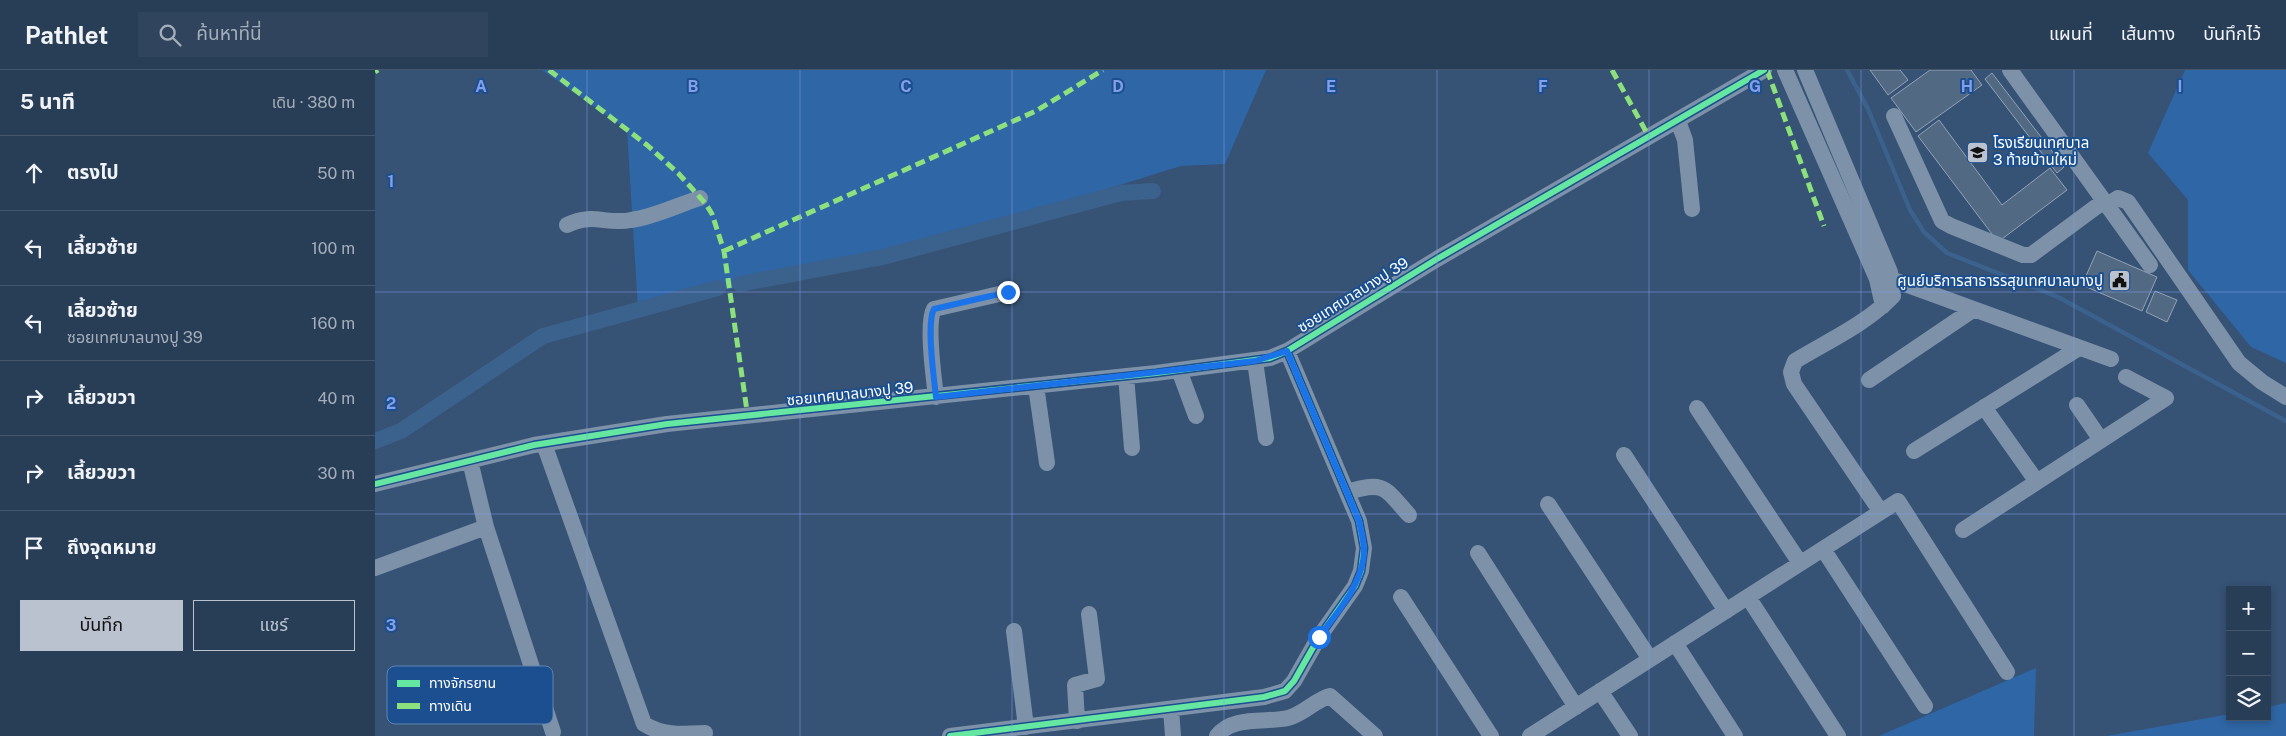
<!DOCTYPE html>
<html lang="th">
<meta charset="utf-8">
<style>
:root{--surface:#283e57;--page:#30455d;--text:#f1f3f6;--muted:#a5aeba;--line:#44576d;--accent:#b9c2ce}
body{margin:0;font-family:"Public Sans","Noto Sans Thai",sans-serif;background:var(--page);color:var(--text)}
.controls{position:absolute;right:15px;bottom:15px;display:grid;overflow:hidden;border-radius:0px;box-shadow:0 2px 8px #0003}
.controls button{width:45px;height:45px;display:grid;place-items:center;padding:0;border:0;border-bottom:1px solid var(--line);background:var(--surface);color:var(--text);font:25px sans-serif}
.stop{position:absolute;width:15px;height:15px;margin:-11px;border:4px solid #1a73e8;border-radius:50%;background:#fff}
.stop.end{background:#1a73e8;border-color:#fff;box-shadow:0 1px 5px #0008}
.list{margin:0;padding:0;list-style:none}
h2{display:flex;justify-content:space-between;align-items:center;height:65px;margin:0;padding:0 20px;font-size:21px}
h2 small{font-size:16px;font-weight:400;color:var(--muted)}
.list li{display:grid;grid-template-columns:32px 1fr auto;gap:15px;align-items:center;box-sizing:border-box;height:75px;padding:0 20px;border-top:1px solid var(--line)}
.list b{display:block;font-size:19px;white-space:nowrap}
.list p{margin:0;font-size:16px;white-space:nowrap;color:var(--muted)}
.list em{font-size:16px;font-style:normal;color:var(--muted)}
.actions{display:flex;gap:10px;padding:15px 20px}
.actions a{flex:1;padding:11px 0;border:1px solid var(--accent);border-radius:0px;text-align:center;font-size:18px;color:var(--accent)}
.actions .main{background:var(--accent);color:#111}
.icon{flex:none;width:28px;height:28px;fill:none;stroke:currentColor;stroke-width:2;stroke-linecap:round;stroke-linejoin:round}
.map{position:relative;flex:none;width:1911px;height:666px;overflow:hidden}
header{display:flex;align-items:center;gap:30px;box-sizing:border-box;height:70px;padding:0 25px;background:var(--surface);border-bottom:1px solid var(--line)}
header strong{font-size:24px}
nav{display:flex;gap:28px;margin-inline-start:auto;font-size:18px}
.search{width:350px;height:45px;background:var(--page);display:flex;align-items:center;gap:12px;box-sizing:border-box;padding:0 18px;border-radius:0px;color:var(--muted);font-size:19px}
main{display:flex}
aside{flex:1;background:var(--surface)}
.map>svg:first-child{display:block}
</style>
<header>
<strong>Pathlet</strong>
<div class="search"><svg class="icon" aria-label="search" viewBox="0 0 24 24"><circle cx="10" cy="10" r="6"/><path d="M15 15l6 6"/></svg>ค้นหาที่นี่</div>
<nav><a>แผนที่</a><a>เส้นทาง</a><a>บันทึกไว้</a></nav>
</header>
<main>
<aside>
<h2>5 นาที<small>เดิน · 380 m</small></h2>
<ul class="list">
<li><svg class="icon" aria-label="ahead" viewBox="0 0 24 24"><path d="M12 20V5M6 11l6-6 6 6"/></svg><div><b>ตรงไป</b></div><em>50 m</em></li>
<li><svg class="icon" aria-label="left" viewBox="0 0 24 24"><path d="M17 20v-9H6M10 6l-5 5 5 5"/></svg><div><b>เลี้ยวซ้าย</b></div><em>100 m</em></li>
<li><svg class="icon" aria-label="left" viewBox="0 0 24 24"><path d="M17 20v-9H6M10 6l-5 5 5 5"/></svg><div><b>เลี้ยวซ้าย</b><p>ซอยเทศบาลบางปู 39</p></div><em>160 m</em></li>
<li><svg class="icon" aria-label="right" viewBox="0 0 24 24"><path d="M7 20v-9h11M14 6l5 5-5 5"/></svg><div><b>เลี้ยวขวา</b></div><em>40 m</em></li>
<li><svg class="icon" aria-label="right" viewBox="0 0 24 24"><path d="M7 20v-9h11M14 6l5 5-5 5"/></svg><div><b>เลี้ยวขวา</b></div><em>30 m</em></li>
<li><svg class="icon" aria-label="arrive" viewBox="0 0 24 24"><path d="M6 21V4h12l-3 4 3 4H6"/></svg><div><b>ถึงจุดหมาย</b></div></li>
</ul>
<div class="actions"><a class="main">บันทึก</a><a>แชร์</a></div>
</aside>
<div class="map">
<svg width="1911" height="666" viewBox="0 0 1911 666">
<rect width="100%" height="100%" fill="#365274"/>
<path fill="#2f66a5" d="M 167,0 L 891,0 L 850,94 L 806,96 L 542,178 L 263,239 L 252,60 Z
M 1810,0 L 1911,0 L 1911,293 L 1876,277 L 1813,200 L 1813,130 L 1773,83 Z
M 1661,598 L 1659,666 L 1504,666 Z
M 1911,633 L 1911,666 L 1731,666 L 1855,644 L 1855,647 L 1892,647 L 1892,637 Z"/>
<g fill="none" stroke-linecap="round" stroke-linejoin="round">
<path stroke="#3b618d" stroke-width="4.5" d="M 1472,0 L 1493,39 L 1535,140 L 1549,162 L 1572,183 L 1683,227 L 1911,351"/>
<path stroke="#3b618d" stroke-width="16" d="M 365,214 L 508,187 L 746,123 L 778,121
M 0,371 L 26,361 L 168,266 L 343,218"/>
</g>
<path fill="#526984" stroke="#92a2b6" d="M 1495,0 L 1525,0 L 1533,10 L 1513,25 Z
M 1555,0 L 1596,0 L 1607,15 L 1541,62 L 1516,28 Z
M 1617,3 L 1689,97 L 1682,103 L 1610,9 Z
M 1564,50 L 1627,135 L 1675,98 L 1692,120 L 1623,172 L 1543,66 Z
M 1722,181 L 1782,207 L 1767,241 L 1707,215 Z
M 1780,221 L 1802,230 L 1792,252 L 1771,242 Z"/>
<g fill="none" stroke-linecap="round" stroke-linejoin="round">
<path stroke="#7d92a8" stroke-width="16" d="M 1410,0 L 1502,209 L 1508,236
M 1430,0 L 1515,202 L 1518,226 C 1491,254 1453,271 1420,291 L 1416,302 L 1419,314 L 1506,442
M 1635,0 L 1775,195
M 1519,46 L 1567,151 L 1576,156 L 1648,185 L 1656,185 L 1729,131
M 1303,51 L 1310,70 L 1317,139
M 1732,135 L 1743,128 L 1753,132 L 1864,293 L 1887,312 L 1911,327
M 192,155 C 219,142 230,155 256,150 C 279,147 303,135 325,128
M 1516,209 L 1736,289
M 880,291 L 891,368
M 804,300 L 821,346
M 751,306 L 757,378
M 1494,310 L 1599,239
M 661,316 L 672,393
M 561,327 C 559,309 551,253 559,239 L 633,222
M 1702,335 L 1726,370
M 1609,337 L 1662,412
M 1322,338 L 1425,493
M 169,374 L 269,654 C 289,666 307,664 330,663
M 1539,381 L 1704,278
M 1249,385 L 1351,541
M 95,391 L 111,457 L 178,662
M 0,414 L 159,375 L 292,354 L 781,303 L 895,288 L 912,281 L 1062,189 L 1389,0
M 972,422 C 1010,411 1009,417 1034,445
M 1173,434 L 1275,589
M 1588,460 L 1791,328 L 1751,307
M 1448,479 L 1550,636
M 1103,483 L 1201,637
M 0,498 L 111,457
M 1026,527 L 1116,666
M 1373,527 L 1463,666
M 639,561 L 651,657
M 1300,573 L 1360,666
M 1225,621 L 1255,666
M 796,639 L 798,666
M 702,651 L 700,615 L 722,609 L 714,544
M 575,666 L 889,627 L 910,621 L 919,611 L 944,567 L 980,516 L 986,501 L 989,478 L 984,451 L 912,281
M 842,666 C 857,645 892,653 913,648 C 929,644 940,630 955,626 L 1000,666
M 1155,666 L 1523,431 L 1632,602"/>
<path stroke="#8de07e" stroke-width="5" stroke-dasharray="10 5" stroke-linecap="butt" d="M 174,0 L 272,75 L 303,103 L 331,134 L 337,144 L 349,181 L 373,348
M 1237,0 L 1274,67
M 1392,0 L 1449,156
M 0,2 L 3,0
M 349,181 L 661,41 L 728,0"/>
<defs>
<path id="cycleway" d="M 0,414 L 159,375 L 292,354 L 781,303 L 895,288 L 912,281 L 1062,189 L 1389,0
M 575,666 L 889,627 L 910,621 L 919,611 L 944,567 L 980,516 L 986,501 L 989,478 L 984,451 L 912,281"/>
</defs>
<use href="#cycleway" stroke="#1b4f8f" stroke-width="9"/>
<use href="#cycleway" stroke="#66e7a1" stroke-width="6"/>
</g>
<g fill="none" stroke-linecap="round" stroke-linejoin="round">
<path stroke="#1a73e8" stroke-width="6" d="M 633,222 L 559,239 C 551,253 559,308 561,327 L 880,291 L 912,281 L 984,451 C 986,460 988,469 989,478 C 990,512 963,541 944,567"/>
</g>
<path fill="none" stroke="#839eea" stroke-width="1" stroke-opacity="0.55" d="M 212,0 L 212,666M 425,0 L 425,666M 637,0 L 637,666M 849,0 L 849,666M 1062,0 L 1062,666M 1274,0 L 1274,666M 1486,0 L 1486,666M 1699,0 L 1699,666M 0,222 L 1911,222M 0,444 L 1911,444"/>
<defs>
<symbol id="school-square" viewBox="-11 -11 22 22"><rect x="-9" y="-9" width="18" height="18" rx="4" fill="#b9c2ce" stroke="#1b4f8f"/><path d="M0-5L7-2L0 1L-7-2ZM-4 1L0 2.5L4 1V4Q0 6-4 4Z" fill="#111"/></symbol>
<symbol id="civic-square" viewBox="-11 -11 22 22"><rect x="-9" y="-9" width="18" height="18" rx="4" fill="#b9c2ce" stroke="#1b4f8f"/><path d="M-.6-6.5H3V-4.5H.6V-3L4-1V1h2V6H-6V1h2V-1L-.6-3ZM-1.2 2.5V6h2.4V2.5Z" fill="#111"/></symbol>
</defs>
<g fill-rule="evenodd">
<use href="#school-square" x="1590" y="70" width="25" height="25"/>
<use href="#civic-square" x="1732" y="198" width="25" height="25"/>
</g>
<g text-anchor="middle" stroke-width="4" stroke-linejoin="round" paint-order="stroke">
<g font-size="15" fill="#fff" stroke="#1b4f8f" text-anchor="start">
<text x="1618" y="78">โรงเรียนเทศบาล<tspan x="1618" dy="17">3 ท้ายบ้านใหม่</tspan></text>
<text x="1728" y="216" text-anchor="end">ศูนย์บริการสาธารรสุขเทศบาลบางปู</text>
</g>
<g font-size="15" fill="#fff" stroke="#1b4f8f">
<text transform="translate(978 225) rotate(-32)" y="5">ซอยเทศบาลบางปู 39</text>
<text transform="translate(475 324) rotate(-6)" y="5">ซอยเทศบาลบางปู 39</text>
</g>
</g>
<rect x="12" y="596" width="166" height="58" rx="8" fill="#1b4f8f" stroke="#5f84b1" stroke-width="1"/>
<rect x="22" y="610" width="23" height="7" fill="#66e7a1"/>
<rect x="22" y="633" width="23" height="6" fill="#8de07e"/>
<g font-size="14" fill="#fff">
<text x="54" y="618">ทางจักรยาน</text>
<text x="54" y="641">ทางเดิน</text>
</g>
<g font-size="16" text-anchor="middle" font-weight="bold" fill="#839eea" stroke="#1b4f8f" stroke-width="4" stroke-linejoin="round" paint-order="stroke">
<text x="106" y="22">A</text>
<text x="318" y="22">B</text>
<text x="531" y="22">C</text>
<text x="743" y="22">D</text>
<text x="956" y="22">E</text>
<text x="1168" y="22">F</text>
<text x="1380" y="22">G</text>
<text x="1592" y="22">H</text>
<text x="1805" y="22">I</text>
<text x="16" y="117">1</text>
<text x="16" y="339">2</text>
<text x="16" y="561">3</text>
</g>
</svg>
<div class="controls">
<button>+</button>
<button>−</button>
<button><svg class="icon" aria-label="layers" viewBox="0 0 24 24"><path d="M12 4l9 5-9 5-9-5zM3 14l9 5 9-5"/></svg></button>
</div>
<div class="stop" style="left:944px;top:567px"></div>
<div class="stop end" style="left:633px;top:222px"></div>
</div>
</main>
